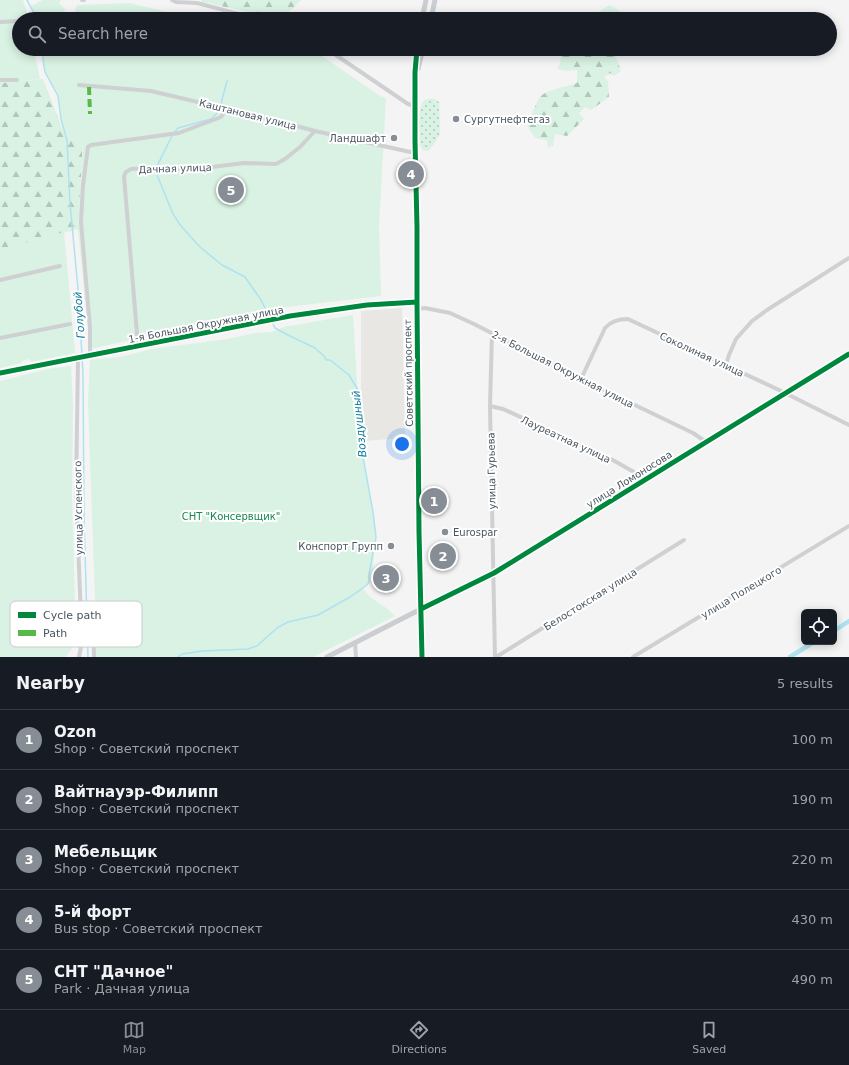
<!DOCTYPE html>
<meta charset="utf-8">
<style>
:root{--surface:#171b24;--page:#20242c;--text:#f1f3f6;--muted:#9ea1a6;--line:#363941;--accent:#868d94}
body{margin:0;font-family:"DejaVu Sans",sans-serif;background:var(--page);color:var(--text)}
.controls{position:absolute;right:12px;bottom:12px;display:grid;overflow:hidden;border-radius:6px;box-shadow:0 2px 10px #0003}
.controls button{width:36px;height:36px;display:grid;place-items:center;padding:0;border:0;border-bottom:1px solid var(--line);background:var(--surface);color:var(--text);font:20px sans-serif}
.you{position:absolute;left:402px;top:444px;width:14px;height:14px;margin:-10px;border:3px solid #fff;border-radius:50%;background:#1a73e8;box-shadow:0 0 0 6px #1a73e833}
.badge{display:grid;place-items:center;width:26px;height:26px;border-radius:50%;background:var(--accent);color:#fff;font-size:13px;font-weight:700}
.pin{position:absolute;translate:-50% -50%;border:2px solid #fff;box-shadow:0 1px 4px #0006}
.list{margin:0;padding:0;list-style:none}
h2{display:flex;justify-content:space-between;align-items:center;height:52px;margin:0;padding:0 16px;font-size:17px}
h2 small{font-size:13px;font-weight:400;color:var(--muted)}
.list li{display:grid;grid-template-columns:26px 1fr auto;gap:12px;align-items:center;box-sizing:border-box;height:60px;padding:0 16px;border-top:1px solid var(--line)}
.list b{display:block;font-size:15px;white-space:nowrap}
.list p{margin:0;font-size:13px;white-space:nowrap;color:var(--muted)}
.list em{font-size:13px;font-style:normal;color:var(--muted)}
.icon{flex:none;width:22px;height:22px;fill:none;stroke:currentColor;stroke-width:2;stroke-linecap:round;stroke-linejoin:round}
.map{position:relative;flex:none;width:849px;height:657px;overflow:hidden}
.search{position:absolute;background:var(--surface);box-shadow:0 2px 10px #0003;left:12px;right:12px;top:12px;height:44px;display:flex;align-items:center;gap:10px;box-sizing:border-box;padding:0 14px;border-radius:22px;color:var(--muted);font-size:15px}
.sheet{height:352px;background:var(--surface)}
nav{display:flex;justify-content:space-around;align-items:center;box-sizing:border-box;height:56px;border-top:1px solid var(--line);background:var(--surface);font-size:11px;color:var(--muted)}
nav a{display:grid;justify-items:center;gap:2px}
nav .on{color:var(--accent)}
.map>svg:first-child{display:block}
</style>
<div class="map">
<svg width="849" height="657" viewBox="0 0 849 657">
<defs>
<pattern id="grass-dots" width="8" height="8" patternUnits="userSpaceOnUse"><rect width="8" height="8" fill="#d9f2e3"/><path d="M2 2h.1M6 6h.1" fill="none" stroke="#b2c7bb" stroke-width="1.8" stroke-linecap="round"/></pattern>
<pattern id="forest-firs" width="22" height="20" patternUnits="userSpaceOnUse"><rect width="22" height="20" fill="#d9f2e3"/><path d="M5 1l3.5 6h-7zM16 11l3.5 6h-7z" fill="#b2c7bb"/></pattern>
</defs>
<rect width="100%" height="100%" fill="#f4f4f4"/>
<path fill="#e8e7e3" d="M 402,308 L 405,438 L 363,441 L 361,386 L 361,311 Z"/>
<path fill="url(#grass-dots)" d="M 426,99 L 434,99 L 439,102 L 440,134 L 435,143 L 428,151 L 423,150 L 420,145 C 420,133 416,105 426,99 Z"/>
<path fill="url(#forest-firs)" d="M 201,0 L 301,0 L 282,19 L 279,19 L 203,2 Z
M 609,5 L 620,11 L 623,19 L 588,19 Z
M 575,49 L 623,49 L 616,57 L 621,71 L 614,76 L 610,73 L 604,77 L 608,81 L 609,97 L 591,110 L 585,107 L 579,113 L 584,119 L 567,136 L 555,134 L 553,145 L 548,148 L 547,140 L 535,138 L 528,127 C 530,120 536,101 541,96 C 547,90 568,86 577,83 L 577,70 L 567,71 L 557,69 L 560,64 L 561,55 L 573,56 Z
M 43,79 L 67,141 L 83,140 L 78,229 L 0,250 L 0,83 Z"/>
<path fill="#d9f2e3" d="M 0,0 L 23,0 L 29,19 L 19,19 L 19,49 L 35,49 L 34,50 L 40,79 L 0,83 Z
M 43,0 L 61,0 L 59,3 L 65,9 L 64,12 L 69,17 L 74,14 L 77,5 L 129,3 L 168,12 L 176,17 L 190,19 L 37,19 L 31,6 Z
M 43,49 L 312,49 L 380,96 L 386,98 L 379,226 L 381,296 L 270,309 L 267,307 C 257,314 236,316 225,318 C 221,319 216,319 212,320 C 203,324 193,328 182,330 C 178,330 175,329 170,329 L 168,332 L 138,338 L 134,337 L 131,340 L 90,349 L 78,229 L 83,141 L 67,141 L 61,119 L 58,96 L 45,72 L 43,60 Z
M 64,232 L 75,353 L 36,361 L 31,362 L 29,359 L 21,361 L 22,363 L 0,368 L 0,250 Z
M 353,315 L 359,418 L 365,468 L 375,527 L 373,568 L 369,581 L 363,589 C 373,602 384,604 395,616 L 313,657 L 96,657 L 96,625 L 88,402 L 90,360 L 120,357 L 152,349 L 227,339 L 255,333 L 272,332 L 284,327 Z
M 71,366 L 73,404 L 72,494 L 76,638 C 74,645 71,652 65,657 L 0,657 L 0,381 L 48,369 Z"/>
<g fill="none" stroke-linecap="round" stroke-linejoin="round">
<path stroke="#aee2f0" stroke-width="1.5" d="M 27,0 L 37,19
M 43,49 L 43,60 L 45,72 L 58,96 L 61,119 L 67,141 L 70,203 L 78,289 L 83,373 L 84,515 L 88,657
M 175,132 L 178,128 L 211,119 L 219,111 L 227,81
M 172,136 L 157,166 L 157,175 L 173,214 L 181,226 L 200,247 L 222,265 L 245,277 L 261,300 L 275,328 L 290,336 L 315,348 L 325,357 L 326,360 L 330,360 L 349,375 L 358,390 L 358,419 L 361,446 L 373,512 L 376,537 L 369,574 L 369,582 L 367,585 L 350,597 L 318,615 L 288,622 L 277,628 L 257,646 L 248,649 L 202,651 L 182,654 L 178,657"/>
<path stroke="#aee2f0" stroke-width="4.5" d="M 834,631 L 849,621
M 790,657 L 814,642"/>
<path stroke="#ced0d2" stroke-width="4" d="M 82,0 L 84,0
M 172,0 L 176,2 L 197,3 L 258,19
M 0,22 L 19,21
M 327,49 L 408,104 L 415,106
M 0,80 L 17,80
M 79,85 L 151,91 L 270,119 L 315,131 L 415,153
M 0,280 L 60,266
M 417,309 L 425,308 L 450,313 L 474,324 L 581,379 L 693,433 L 706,442
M 492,333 L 490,406 L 495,657
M 0,338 L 70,324
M 138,346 L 124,176 L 126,172 L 131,169 L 149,168 L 169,169 L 212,167 L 244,163 L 276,164 L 285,159 L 300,147 L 315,131
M 90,356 L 90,328 L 81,222 L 83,185 L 88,147 L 91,145 L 179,133 L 221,117 L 226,109
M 78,358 L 76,493 L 82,642 L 79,657
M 726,365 L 729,355 L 736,339 L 752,321 L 767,310 L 849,258
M 0,373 L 290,316 L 367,305 L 417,302
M 581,379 L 605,328 C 611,321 619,319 628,319 L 779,390 L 849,425
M 490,406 L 503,409 L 611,459 L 641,476
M 93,603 L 94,657
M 421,609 L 494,573 L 849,354
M 355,643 L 356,657
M 496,657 L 684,540
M 633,657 L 849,526"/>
<path stroke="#caced1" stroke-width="5" d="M 422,19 L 426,0
M 431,19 L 435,0
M 417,49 L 415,72 L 415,141 L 417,227 L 417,302 L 419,532 L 422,657
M 418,69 L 423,49
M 327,657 L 421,609"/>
<path stroke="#58b947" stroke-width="4" stroke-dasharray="8 4" stroke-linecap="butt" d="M 89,87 L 90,114"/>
<defs>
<path id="cycleway" d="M 417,49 L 415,72 L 415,141 L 417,227 L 417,302 L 419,532 L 422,657
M 0,373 L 290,316 L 367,305 L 417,302
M 421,609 L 494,573 L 849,354"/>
</defs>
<use href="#cycleway" stroke="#fff" stroke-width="8"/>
<use href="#cycleway" stroke="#00873e" stroke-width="5"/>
</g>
<g fill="#868d94" stroke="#fff" stroke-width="1.5">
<circle cx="456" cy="119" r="4"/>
<circle cx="394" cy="138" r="4"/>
<circle cx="445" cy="532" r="4"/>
<circle cx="391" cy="546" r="4"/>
</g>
<g text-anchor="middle" stroke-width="4" stroke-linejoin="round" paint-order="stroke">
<g font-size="10" fill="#4a5661" stroke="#fff">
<text transform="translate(248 114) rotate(14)" y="4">Каштановая улица</text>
<text transform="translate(175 168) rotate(-2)" y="4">Дачная улица</text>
<text transform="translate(206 324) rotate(-11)" y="4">1-я Большая Окружная улица</text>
<text transform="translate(702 354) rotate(25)" y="4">Соколиная улица</text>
<text transform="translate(563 369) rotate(27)" y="4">2-я Большая Окружная улица</text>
<text transform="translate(408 373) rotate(-91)" y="4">Советский проспект</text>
<text transform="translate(566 439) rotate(25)" y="4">Лауреатная улица</text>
<text transform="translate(491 471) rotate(-91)" y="4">улица Гурьева</text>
<text transform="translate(629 479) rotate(-32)" y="4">улица Ломоносова</text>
<text transform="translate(78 508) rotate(-91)" y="4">улица Успенского</text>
<text transform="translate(741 592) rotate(-31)" y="4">улица Полецкого</text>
<text transform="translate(590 599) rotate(-32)" y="4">Белостокская улица</text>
</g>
<g font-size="10" fill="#4a5661" stroke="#fff" text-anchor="start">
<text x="464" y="123">Сургутнефтегаз</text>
<text x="386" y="142" text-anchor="end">Ландшафт</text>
<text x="453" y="536">Eurospar</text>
<text x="383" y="550" text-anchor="end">Конспорт Групп</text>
</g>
<g font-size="10" fill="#17864f" stroke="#fff">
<text x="231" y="520">СНТ "Консервщик"</text>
</g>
<g font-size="11" font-style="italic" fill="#0c7c9b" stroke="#fff">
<text transform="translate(79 315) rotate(-94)" y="4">Голубой</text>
<text transform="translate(359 424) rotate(-96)" y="4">Воздушный</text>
</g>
</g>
<rect x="10" y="601" width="132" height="46" rx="6" fill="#fff" stroke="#c9ccd0" stroke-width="1"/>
<rect x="18" y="612" width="18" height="6" fill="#00873e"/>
<rect x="18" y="630" width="18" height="6" fill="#58b947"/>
<g font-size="11" fill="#4a5661">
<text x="43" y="619">Cycle path</text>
<text x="43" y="637">Path</text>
</g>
</svg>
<div class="controls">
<button><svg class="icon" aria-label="locate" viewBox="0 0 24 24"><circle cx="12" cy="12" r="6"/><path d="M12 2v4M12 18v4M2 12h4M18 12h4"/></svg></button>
</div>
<div class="you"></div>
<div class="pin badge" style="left:434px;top:501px">1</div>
<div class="pin badge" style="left:443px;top:556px">2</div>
<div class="pin badge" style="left:386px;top:578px">3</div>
<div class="pin badge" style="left:411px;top:174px">4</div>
<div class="pin badge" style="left:231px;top:190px">5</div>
<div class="search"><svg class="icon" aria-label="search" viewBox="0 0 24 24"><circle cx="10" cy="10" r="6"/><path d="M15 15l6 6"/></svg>Search here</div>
</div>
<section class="sheet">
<h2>Nearby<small>5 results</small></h2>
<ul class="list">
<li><span class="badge">1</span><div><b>Ozon</b><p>Shop · Советский проспект</p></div><em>100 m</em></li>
<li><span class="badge">2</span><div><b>Вайтнауэр-Филипп</b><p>Shop · Советский проспект</p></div><em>190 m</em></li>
<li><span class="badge">3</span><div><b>Мебельщик</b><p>Shop · Советский проспект</p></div><em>220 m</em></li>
<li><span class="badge">4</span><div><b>5-й форт</b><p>Bus stop · Советский проспект</p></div><em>430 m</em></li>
<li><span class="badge">5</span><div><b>СНТ &quot;Дачное&quot;</b><p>Park · Дачная улица</p></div><em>490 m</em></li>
</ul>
</section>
<nav>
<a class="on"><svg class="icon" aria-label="map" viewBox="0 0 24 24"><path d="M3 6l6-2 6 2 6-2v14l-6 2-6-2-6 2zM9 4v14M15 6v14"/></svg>Map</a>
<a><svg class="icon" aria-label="directions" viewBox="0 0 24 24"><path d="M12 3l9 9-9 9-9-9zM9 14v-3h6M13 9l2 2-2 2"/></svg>Directions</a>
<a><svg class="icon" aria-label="saved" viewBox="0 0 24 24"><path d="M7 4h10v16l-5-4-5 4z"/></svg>Saved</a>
</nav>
